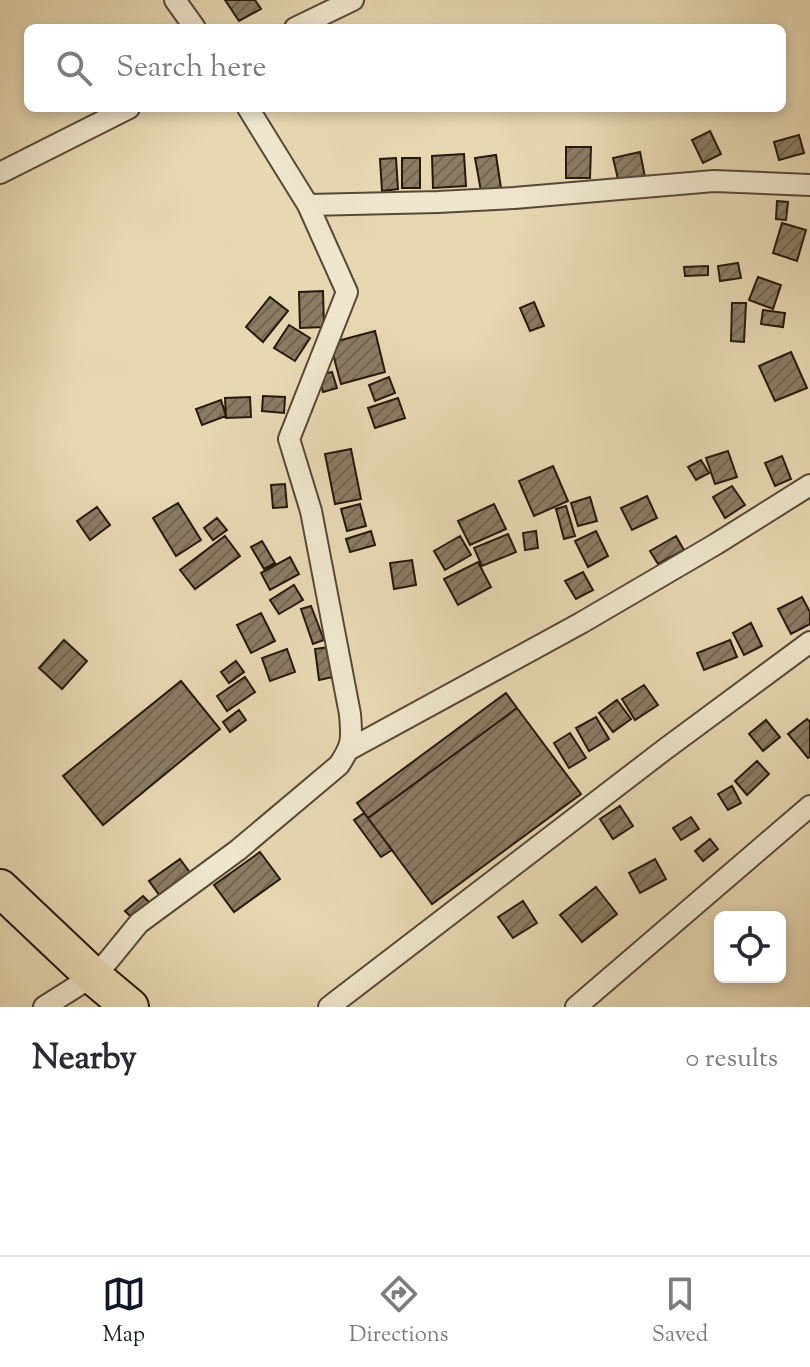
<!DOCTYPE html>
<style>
:root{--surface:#fff;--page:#f7f7f7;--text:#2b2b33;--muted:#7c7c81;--line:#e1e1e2;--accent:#111827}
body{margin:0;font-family:"Sorts Mill Goudy",serif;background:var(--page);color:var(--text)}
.controls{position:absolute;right:24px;bottom:24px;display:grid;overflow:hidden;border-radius:12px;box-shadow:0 4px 12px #0003}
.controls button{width:72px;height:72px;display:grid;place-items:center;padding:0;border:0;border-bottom:2px solid var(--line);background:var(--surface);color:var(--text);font:40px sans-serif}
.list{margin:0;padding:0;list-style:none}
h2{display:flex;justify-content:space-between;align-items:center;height:104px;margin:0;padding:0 32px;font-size:34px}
h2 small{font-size:26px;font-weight:400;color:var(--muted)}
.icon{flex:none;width:44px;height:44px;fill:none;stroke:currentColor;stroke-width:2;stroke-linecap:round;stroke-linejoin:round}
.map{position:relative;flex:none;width:810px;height:1007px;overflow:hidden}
.search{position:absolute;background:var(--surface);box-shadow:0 4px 12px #0003;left:24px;right:24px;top:24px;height:88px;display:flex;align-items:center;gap:20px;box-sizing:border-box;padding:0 28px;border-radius:12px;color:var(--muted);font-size:30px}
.sheet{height:248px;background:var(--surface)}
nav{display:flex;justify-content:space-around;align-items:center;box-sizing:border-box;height:112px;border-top:2px solid var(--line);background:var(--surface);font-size:22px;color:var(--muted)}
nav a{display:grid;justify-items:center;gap:4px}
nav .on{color:var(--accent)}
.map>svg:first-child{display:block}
</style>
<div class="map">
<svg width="810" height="1007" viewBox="0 0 810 1007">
<defs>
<pattern id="building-hatch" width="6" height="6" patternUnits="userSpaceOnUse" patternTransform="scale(2)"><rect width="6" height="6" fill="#8b7c64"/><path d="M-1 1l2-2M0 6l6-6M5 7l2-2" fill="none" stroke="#726551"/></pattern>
</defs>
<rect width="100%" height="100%" fill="#e7d8b2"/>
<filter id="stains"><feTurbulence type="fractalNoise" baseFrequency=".0025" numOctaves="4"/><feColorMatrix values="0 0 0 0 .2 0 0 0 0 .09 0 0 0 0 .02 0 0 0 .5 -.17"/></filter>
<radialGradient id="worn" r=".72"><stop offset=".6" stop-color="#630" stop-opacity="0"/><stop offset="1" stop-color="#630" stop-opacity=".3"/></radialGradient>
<path fill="url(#building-hatch)" stroke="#271810" stroke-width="2" d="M 225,0 L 255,0 L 261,9 L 239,21 Z
M 710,131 L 721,154 L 703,163 L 692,140 Z
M 799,135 L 804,153 L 779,160 L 774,142 Z
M 566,147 L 591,147 L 590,178 L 566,178 Z
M 640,152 L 645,177 L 619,183 L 613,158 Z
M 464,154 L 466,186 L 433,188 L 432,156 Z
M 496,155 L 501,188 L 481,191 L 475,158 Z
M 396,158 L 398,189 L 382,191 L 380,159 Z
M 402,158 L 420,158 L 420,188 L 402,188 Z
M 777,201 L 788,202 L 786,220 L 776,219 Z
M 782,223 L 806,230 L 797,261 L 773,253 Z
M 738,263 L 741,278 L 720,281 L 718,266 Z
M 708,266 L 708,275 L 685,276 L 684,267 Z
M 758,277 L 781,285 L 773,309 L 749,300 Z
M 323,291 L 324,327 L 300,328 L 299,292 Z
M 270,297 L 288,311 L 263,342 L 246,327 Z
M 534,302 L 544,326 L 530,331 L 520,308 Z
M 732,303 L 746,303 L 744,342 L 731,341 Z
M 763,310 L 785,313 L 783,327 L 761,324 Z
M 289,325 L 310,338 L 295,361 L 274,348 Z
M 375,331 L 385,372 L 341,384 L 330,343 Z
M 791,352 L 807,388 L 775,401 L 759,366 Z
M 332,372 L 337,388 L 323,392 L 318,375 Z
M 389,377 L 395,393 L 375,401 L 369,385 Z
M 263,396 L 285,397 L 284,413 L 262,411 Z
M 250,397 L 251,417 L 226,418 L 225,398 Z
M 398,398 L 405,418 L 375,428 L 368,408 Z
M 221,400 L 226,416 L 202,425 L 196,409 Z
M 351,449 L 361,499 L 335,504 L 325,454 Z
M 728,451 L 737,477 L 715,484 L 706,458 Z
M 782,456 L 791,479 L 775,486 L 765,463 Z
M 701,460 L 709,473 L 696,480 L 688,467 Z
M 553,466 L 568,501 L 534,516 L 519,481 Z
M 285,484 L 287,507 L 273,508 L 271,485 Z
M 732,486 L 745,505 L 725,518 L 713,497 Z
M 647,496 L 657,518 L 632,530 L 621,508 Z
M 590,497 L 597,521 L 578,526 L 571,503 Z
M 178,503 L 201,540 L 176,556 L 153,518 Z
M 360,504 L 366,526 L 347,531 L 341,509 Z
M 494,504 L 506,529 L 470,545 L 458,521 Z
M 566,506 L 575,536 L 564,539 L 556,509 Z
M 97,507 L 110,525 L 90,540 L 77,521 Z
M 217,518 L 227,530 L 213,540 L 204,528 Z
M 371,531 L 375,545 L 350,552 L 346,539 Z
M 536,531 L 538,548 L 525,550 L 523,533 Z
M 596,531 L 608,556 L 588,567 L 575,541 Z
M 508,534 L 516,552 L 482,566 L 474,548 Z
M 225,536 L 240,556 L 195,589 L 180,570 Z
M 460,536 L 471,555 L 445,570 L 434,551 Z
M 676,536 L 684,550 L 658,564 L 650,551 Z
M 262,541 L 275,563 L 264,569 L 251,547 Z
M 290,557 L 299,574 L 270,590 L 261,573 Z
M 412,560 L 416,585 L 394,589 L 390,563 Z
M 478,562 L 491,587 L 458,605 L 444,579 Z
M 583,572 L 593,590 L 576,599 L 565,581 Z
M 294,585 L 303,600 L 279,614 L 270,600 Z
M 802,597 L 810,612 L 810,624 L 791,634 L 778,609 Z
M 311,606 L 324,640 L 313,644 L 301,609 Z
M 261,613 L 275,641 L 251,653 L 237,625 Z
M 751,623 L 762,646 L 744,655 L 733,633 Z
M 64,640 L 87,661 L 62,689 L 39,668 Z
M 730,640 L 737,657 L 704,670 L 697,653 Z
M 329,647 L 333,677 L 319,680 L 315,649 Z
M 287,649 L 295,672 L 270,681 L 262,658 Z
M 236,661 L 244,672 L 229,683 L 221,672 Z
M 245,677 L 255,692 L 227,711 L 217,696 Z
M 181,681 L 220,729 L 103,825 L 63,776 Z
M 644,685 L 658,705 L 635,720 L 622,699 Z
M 506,693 L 517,708 L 368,818 L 357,803 Z
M 617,700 L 631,719 L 613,732 L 599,713 Z
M 517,708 L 581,794 L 432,904 L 368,818 Z
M 239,710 L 246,720 L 230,732 L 223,722 Z
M 596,717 L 609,739 L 589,751 L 576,728 Z
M 807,719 L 810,722 L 810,757 L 808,758 L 788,734 Z
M 766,720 L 780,737 L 763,751 L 749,734 Z
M 570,733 L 586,758 L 569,768 L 554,743 Z
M 757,761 L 769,774 L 747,795 L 735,781 Z
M 732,786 L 741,803 L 728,810 L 718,794 Z
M 620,806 L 633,826 L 613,839 L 600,819 Z
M 364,813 L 392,850 L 381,857 L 354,820 Z
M 691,817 L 699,829 L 681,840 L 673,828 Z
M 710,839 L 718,849 L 703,861 L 695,851 Z
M 260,852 L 280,879 L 234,912 L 214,885 Z
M 180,859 L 191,874 L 160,896 L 149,881 Z
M 655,859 L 666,879 L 640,893 L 629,873 Z
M 596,887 L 617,914 L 582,942 L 560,915 Z
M 143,896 L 151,904 L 133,919 L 125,911 Z
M 523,901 L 537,923 L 513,938 L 498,917 Z"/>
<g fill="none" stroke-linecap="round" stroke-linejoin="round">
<defs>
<path id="street" d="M 175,0 L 195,28
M 295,28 L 353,0
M 0,173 L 129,108
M 308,205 L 438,202 L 514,198 L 714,181 L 810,185
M 350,749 L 581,623 L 716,544 L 810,485
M 44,1007 L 93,976 L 108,961 L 139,923 L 238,850 L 339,765 C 353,744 352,739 350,714 L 311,511 L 289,439 L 347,292 L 308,205 L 248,108
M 329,1007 L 664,750 L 810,642
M 576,1007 L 810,806"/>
<path id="highway" d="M 0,888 L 93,976 L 130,1007"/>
</defs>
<use href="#street" stroke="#574838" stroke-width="24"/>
<use href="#highway" stroke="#271810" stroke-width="40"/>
<use href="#street" stroke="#efe6cd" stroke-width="20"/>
<use href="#highway" stroke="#e7d8b2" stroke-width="36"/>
</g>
<rect width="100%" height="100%" filter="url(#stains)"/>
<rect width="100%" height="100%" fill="url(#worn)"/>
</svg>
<div class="controls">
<button><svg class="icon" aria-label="locate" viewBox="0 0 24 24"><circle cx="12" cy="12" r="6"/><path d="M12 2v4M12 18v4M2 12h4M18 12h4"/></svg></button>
</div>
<div class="search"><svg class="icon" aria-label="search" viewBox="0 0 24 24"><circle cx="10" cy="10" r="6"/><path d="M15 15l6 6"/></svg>Search here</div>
</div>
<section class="sheet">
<h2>Nearby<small>0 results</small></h2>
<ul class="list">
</ul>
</section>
<nav>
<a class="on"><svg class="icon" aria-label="map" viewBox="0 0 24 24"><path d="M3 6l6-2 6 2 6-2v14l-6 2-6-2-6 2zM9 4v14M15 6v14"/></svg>Map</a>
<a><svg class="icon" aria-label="directions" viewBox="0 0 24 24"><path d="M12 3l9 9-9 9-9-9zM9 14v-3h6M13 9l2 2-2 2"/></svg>Directions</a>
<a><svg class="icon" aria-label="saved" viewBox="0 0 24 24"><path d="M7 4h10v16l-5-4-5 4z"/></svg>Saved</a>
</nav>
